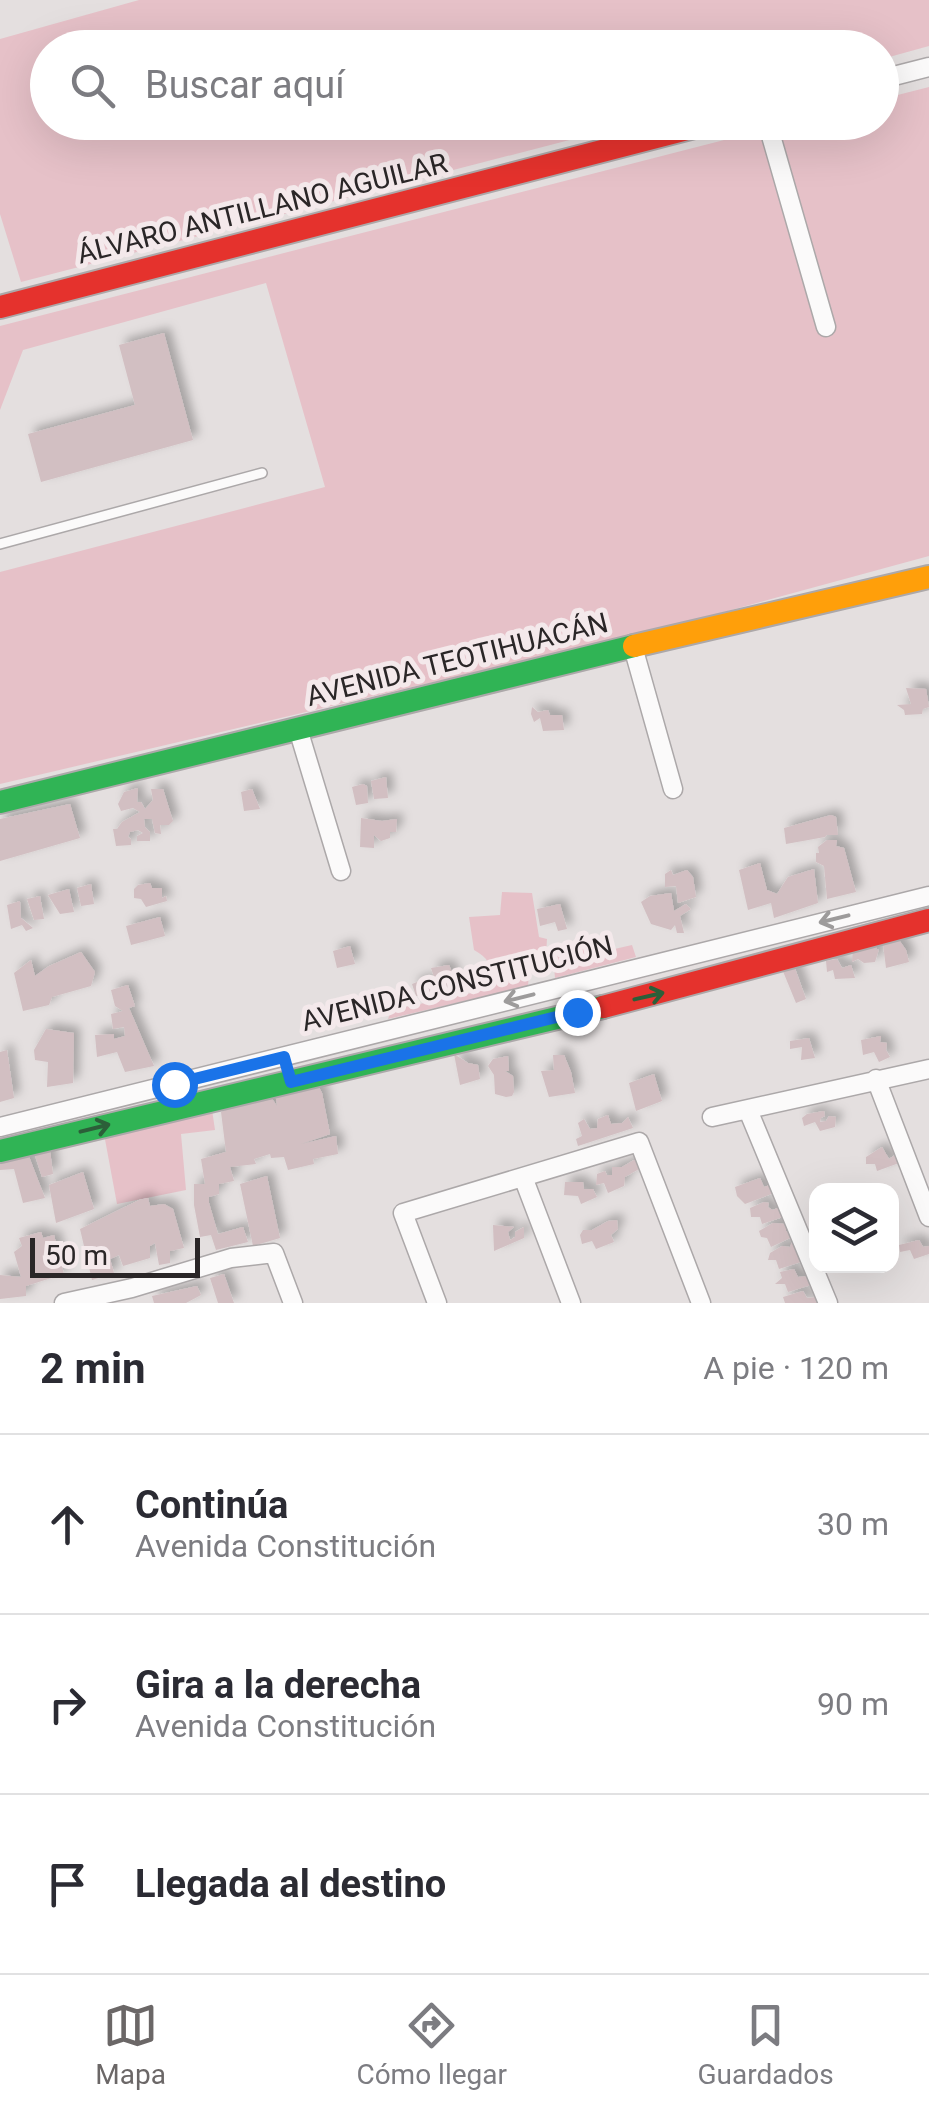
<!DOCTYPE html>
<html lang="es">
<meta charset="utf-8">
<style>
:root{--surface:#fff;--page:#f7f7f7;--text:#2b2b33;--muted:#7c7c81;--line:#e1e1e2;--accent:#6b6767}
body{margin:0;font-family:Roboto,sans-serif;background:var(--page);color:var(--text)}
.controls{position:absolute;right:30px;bottom:30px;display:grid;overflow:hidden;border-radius:20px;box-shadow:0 10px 40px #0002}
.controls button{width:90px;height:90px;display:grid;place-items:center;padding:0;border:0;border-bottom:2px solid var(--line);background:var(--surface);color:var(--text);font:50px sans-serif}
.scale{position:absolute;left:30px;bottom:25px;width:170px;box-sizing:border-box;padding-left:10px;border:5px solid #2a2627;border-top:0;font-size:28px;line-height:35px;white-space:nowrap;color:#2a2627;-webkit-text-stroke:8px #f4e9eb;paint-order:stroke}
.stop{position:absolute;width:30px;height:30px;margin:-22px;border:8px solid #1a73e8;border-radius:50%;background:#fff}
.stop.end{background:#1a73e8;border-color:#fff;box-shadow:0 2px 10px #0008}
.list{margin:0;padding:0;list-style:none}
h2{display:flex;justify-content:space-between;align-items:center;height:130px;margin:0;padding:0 40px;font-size:42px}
h2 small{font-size:32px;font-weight:400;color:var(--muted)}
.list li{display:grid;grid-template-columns:65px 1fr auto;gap:30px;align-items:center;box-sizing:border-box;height:180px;padding:0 40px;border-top:2px solid var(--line)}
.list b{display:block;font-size:38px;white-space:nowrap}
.list p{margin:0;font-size:32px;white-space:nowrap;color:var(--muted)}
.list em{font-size:32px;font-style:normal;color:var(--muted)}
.icon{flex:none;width:55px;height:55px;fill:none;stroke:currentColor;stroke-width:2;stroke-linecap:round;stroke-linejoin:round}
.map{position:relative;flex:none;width:929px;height:1303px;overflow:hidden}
.search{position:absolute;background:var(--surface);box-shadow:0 10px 40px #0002;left:30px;right:30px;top:30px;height:110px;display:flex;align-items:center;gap:25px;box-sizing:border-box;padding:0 35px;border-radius:55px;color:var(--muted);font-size:38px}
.sheet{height:670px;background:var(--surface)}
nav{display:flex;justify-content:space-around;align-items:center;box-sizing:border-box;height:140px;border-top:2px solid var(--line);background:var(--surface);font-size:28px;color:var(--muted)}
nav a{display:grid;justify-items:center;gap:5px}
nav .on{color:var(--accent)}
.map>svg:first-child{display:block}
</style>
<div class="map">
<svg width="929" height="1303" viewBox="0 0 929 1303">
<defs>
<filter id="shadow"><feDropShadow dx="6" dy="-6" stdDeviation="5" flood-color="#0004"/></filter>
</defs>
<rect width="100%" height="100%" fill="#e4dfdf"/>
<path fill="#e6c1c8" d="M 139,0 L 929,0 L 929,46 L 882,59 L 882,48 L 48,48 L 48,122 L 635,123 L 21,282 L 0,214 L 0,39 Z
M 929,87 L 929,556 L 680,624 L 0,784 L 0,572 L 325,487 L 266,283 L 23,350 L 0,410 L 0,326 L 790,123 L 882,122 L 882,99 Z
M 502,892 L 532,893 L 539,937 L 547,939 L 546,956 L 529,974 L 528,986 L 388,1019 L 391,1010 L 476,992 L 492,986 C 494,968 489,958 474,950 L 469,917 L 500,915 Z
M 595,943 L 597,953 L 632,945 L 636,957 L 555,978 L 553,955 Z
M 211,1103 L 215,1130 L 181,1134 L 186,1190 L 117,1204 L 104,1134 Z"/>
<path fill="#d2bfc2" filter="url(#shadow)" d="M 164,333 L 193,440 L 41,482 L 28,434 L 135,405 L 119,345 Z
M 906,688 L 926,689 L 929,707 L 923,709 L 922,714 L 905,715 L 904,710 L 897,705 L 911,704 Z
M 532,707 L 538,712 L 548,710 L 550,715 L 562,715 L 564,730 L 543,731 L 540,718 L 534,722 L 531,714 Z
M 386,777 L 388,798 L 374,799 L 371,781 Z
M 363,784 L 367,786 L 368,803 L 356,805 L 352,787 Z
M 138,788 L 137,802 L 141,802 L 145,809 L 153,800 L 151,789 L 163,789 L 173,821 L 169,825 L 160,825 L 161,834 L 155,833 L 152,819 L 144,819 L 145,827 L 150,832 L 150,841 L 137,841 L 137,836 L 143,833 L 138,830 L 130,832 L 128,837 L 131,839 L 131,845 L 116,846 L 113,829 L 117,829 L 122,822 L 140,812 L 133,808 L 121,811 L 118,804 L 124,792 Z
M 252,789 L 260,809 L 244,811 L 241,792 Z
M 70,804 L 80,838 L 0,861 L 0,819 Z
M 831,815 L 836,817 L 838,835 L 827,835 L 825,837 L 786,844 L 784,828 Z
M 361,818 L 382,821 L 397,819 L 396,832 L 390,832 L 390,838 L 381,841 L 374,835 L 374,848 L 360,847 Z
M 827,840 L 837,840 L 836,846 L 844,848 L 856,892 L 827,899 L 824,866 L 816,862 L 816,853 L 819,853 L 818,847 Z
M 760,863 L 767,890 L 777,894 L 788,877 L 814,869 L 818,903 L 774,918 L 771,903 L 748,910 L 739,870 Z
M 671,870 L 673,875 L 687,870 L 693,877 L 696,897 L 678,903 L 676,886 L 665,887 L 665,874 Z
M 150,883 L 152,888 L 162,888 L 162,898 L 166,896 L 167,901 L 146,907 L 141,899 L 134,898 L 134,889 L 138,885 Z
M 91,884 L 94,904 L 81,906 L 77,888 Z
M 69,889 L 74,912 L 60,914 L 48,895 Z
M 671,893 L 674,911 L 686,904 L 691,909 L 680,916 L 684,933 L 677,933 L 675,925 L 671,930 L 651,924 L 641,902 L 650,896 Z
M 40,896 L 44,919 L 34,920 L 27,899 Z
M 20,901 L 21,918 L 33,928 L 26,931 L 22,925 L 11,929 L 7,905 Z
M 560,904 L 567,929 L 558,931 L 555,922 L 540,926 L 537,909 Z
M 160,917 L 165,936 L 131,945 L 126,926 Z
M 882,936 L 899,940 L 906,950 L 909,962 L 886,968 Z
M 877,945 L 876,950 L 879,949 L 875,962 L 864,963 L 858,959 L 852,962 L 853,946 Z
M 350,946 L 355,964 L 337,968 L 333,951 Z
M 81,952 L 95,972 L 91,986 L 52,997 L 49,1005 L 23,1011 L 14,973 L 31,960 L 35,976 L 49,966 Z
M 837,959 L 842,968 L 851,965 L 855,978 L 835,979 L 833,970 L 827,972 L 826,961 Z
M 792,960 L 806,999 L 796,1003 L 780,964 Z
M 449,965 L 457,984 L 438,989 L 431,968 Z
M 428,978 L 432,994 L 416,996 L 412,984 Z
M 128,985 L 135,1006 L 129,1008 L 154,1066 L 125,1072 L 117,1052 L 97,1057 L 95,1035 L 114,1034 L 114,1039 L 125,1036 L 124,1027 L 113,1029 L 111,1014 L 123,1011 L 115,1006 L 111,990 Z
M 46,1029 L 74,1033 L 73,1083 L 47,1087 L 48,1062 L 35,1060 L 34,1050 Z
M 881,1036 L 880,1042 L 887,1043 L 886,1050 L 890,1057 L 879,1062 L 874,1052 L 863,1055 L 861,1040 Z
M 809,1038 L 815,1058 L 801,1060 L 802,1047 L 790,1049 L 790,1041 Z
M 7,1050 L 14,1098 L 0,1102 L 0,1052 Z
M 454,1054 L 468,1063 L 478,1065 L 480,1079 L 460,1085 Z
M 553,1055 L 564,1055 L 571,1072 L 575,1093 L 549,1097 L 541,1071 L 554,1070 Z
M 508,1056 L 509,1071 L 505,1071 L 513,1076 L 514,1092 L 512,1096 L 506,1097 L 495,1094 L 494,1075 L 488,1066 L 493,1059 Z
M 654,1074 L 662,1101 L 636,1111 L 629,1083 Z
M 317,1084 L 322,1093 L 330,1134 L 301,1144 L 336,1136 L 338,1154 L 313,1159 L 314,1164 L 288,1170 L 284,1157 L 271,1158 L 270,1154 L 254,1159 L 256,1164 L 230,1167 L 234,1181 L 219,1184 L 219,1194 L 209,1197 L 209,1203 L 218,1234 L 243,1227 L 248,1242 L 216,1250 L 211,1235 L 200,1237 L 194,1205 L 194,1184 L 205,1184 L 201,1159 L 226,1152 L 221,1112 L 266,1090 L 277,1106 L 275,1092 Z
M 824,1111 L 825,1116 L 821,1118 L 820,1122 L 826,1121 L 829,1116 L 836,1117 L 835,1127 L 820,1131 L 815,1122 L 804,1126 L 802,1118 L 807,1114 Z
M 608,1115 L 611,1124 L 622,1123 L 628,1117 L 633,1128 L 578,1146 L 576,1139 L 582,1136 L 578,1123 L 584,1119 L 590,1129 L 597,1128 L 598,1119 Z
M 49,1143 L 53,1174 L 42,1177 L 32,1146 Z
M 882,1147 L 889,1159 L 895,1155 L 899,1163 L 877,1171 L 875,1164 L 866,1164 L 866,1157 Z
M 28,1154 L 45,1198 L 23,1203 L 14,1169 L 0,1170 L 0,1160 Z
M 634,1160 L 641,1163 L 639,1169 L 625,1177 L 624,1186 L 608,1193 L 604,1183 L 596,1185 L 597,1174 L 605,1171 L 607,1175 L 612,1175 L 612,1167 L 622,1167 Z
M 83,1172 L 94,1209 L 56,1223 L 49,1185 Z
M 267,1176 L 280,1238 L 253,1246 L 240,1184 Z
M 760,1178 L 764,1187 L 772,1184 L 774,1193 L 745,1204 L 737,1196 L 735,1187 Z
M 565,1182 L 583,1182 L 584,1189 L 593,1189 L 597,1197 L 581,1204 L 578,1196 L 564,1195 Z
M 148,1198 L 150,1206 L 164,1204 L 173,1209 L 184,1248 L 170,1251 L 170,1263 L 159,1265 L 155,1243 L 150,1246 L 150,1258 L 123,1266 L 119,1255 L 110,1259 L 114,1273 L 92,1280 L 80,1229 L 139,1200 Z
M 764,1202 L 769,1203 L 768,1207 L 772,1210 L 781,1207 L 783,1217 L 762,1224 L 760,1217 L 751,1217 L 750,1208 Z
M 617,1220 L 618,1229 L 611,1235 L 614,1242 L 596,1249 L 592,1241 L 582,1244 L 580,1235 L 583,1230 L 592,1230 L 608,1221 Z
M 773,1223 L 786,1224 L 786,1231 L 792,1231 L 790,1238 L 771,1247 L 767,1238 L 761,1237 L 759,1231 Z
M 493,1225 L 514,1227 L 508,1232 L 510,1240 L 515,1237 L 515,1232 L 524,1227 L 524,1238 L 494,1251 Z
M 41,1232 L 43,1238 L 54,1235 L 64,1274 L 26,1286 L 26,1296 L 0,1299 L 0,1275 L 21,1277 L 14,1252 L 22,1246 L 19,1238 Z
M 793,1240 L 807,1260 L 779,1269 L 776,1260 L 768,1260 L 770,1253 L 782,1246 L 790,1247 Z
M 919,1240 L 923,1247 L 929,1246 L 929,1254 L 914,1259 L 910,1250 L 900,1252 L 899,1245 Z
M 794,1269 L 798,1277 L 809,1276 L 811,1285 L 788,1292 L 785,1284 L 775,1284 L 782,1278 L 780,1272 Z
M 224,1274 L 234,1303 L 218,1303 L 210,1278 Z
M 197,1286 L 201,1295 L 186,1303 L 154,1303 L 152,1296 Z
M 803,1291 L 807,1298 L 817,1297 L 819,1303 L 785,1303 L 783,1297 Z"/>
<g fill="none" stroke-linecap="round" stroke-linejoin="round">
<defs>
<path id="lane" d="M 0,544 L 262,473"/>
<path id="street" d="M 882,79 L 929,67
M 767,122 L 826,327
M 633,647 L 673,789
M 298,729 L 341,871
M 876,1079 L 929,1217
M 748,1110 L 828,1303
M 712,1117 L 929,1069
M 0,1127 L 929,896
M 523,1177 L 571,1303
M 64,1303 L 132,1288 L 231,1258 L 274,1253 L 293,1303
M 437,1303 L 403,1213 L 639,1142 L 701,1303"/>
<path id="fast" d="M 0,802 L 634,646
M 0,1151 L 603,1007"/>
<path id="slow" d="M 634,646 L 929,577"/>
<path id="jam" d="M 0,307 L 714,122
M 603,1007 L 929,920"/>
</defs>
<use href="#lane" stroke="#aca8a9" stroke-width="12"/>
<use href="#street" stroke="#aca8a9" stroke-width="21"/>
<use href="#fast" stroke="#aca8a9" stroke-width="26"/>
<use href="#slow" stroke="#aca8a9" stroke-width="26"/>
<use href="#jam" stroke="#aca8a9" stroke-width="26"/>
<use href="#lane" stroke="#fbfafa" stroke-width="9"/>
<use href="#street" stroke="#fbfafa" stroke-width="18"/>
<use href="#fast" stroke="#30b455" stroke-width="22"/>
<use href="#slow" stroke="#ff9f0a" stroke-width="22"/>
<use href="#jam" stroke="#e5322d" stroke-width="22"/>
</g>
<defs><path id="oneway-shaft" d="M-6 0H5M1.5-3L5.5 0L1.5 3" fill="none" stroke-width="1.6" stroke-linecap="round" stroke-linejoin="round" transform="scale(2.5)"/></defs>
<g stroke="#9d9b9b">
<use href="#oneway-shaft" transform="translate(834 919) rotate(166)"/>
<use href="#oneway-shaft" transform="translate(519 998) rotate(166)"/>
</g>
<g stroke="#2c5f39">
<use href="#oneway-shaft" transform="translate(649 996) rotate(-13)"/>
<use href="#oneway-shaft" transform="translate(95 1128) rotate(-14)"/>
</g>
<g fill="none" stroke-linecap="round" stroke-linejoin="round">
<path stroke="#1a73e8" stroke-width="12" d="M 174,1084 L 284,1057 L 291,1082 L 577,1012"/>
</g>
<g text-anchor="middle" stroke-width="10" stroke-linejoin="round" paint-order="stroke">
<g font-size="28" fill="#2a2627" stroke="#f4e9eb">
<text transform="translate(262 208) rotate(-14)" y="10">ÁLVARO ANTILLANO AGUILAR</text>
<text transform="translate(457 659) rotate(-14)" y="10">AVENIDA TEOTIHUACÁN</text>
<text transform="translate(457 983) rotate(-14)" y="10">AVENIDA CONSTITUCIÓN</text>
</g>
</g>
</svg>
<div class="controls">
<button><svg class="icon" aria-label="layers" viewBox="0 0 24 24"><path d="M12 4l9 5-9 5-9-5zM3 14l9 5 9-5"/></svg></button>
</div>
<div class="scale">50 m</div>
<div class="stop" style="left:174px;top:1084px"></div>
<div class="stop end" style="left:577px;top:1012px"></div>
<div class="search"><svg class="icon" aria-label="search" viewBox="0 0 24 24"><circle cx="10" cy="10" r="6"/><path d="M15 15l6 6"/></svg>Buscar aquí</div>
</div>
<section class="sheet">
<h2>2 min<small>A pie · 120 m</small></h2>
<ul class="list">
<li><svg class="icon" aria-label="ahead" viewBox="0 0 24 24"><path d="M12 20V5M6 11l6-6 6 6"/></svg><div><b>Continúa</b><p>Avenida Constitución</p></div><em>30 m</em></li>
<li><svg class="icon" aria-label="right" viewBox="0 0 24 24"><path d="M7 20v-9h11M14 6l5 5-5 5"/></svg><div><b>Gira a la derecha</b><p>Avenida Constitución</p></div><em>90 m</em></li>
<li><svg class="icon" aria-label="arrive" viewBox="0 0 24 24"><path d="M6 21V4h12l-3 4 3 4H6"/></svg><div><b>Llegada al destino</b></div></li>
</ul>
</section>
<nav>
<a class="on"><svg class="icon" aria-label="map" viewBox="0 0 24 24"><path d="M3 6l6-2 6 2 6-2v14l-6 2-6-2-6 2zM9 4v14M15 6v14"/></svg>Mapa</a>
<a><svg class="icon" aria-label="directions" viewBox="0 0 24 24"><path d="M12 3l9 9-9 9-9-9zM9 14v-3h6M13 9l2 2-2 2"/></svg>Cómo llegar</a>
<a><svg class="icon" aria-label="saved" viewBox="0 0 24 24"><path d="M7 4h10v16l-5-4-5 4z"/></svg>Guardados</a>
</nav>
